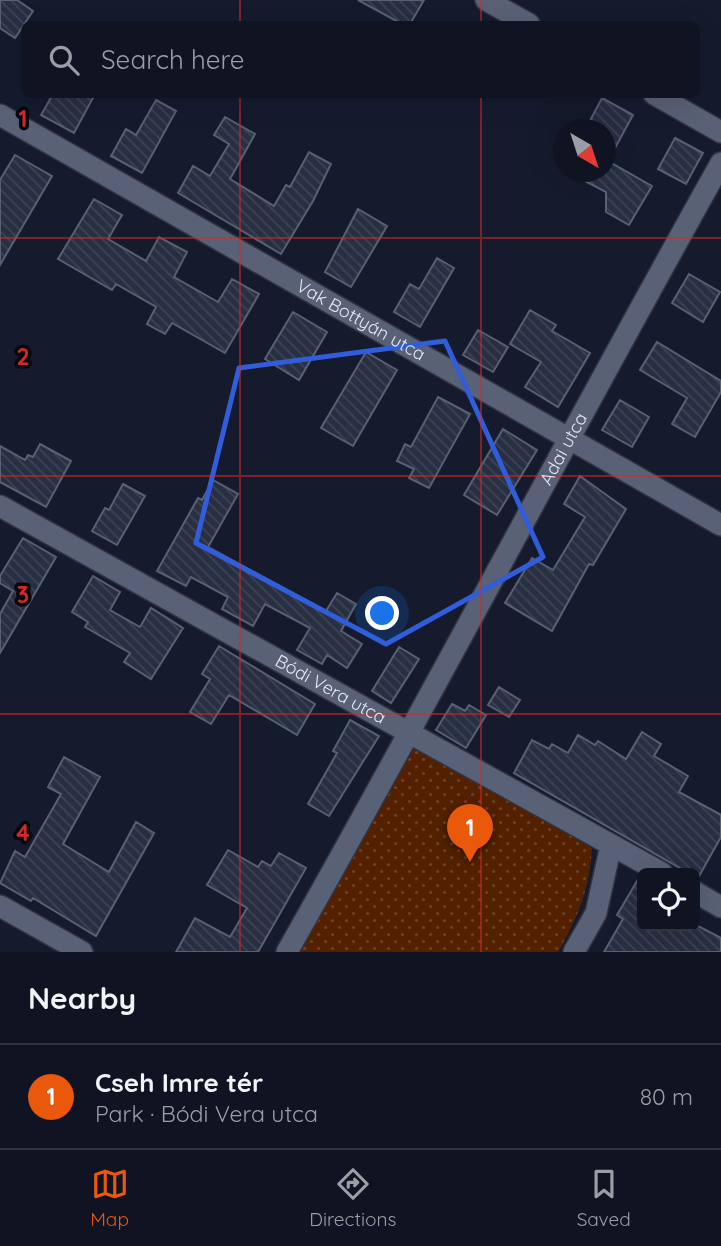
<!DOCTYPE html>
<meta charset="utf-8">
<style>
:root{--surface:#101422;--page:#191d2a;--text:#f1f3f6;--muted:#9c9ea5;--line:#303340;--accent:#ea580c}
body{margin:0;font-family:Quicksand,sans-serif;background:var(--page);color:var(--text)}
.controls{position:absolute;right:21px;bottom:21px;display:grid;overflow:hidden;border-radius:10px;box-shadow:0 7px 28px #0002}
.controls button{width:63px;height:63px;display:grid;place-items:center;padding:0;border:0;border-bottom:2px solid var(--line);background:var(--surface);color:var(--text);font:35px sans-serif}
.compass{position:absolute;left:553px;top:119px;width:63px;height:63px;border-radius:50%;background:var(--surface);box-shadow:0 7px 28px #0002;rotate:141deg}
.you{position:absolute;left:383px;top:614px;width:24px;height:24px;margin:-18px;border:5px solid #fff;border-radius:50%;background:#1a73e8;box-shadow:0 0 0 10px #1a73e833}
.badge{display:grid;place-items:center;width:46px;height:46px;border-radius:50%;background:var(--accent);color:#fff;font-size:23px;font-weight:700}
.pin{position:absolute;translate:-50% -58px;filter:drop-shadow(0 2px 4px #0008)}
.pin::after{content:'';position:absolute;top:37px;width:24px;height:21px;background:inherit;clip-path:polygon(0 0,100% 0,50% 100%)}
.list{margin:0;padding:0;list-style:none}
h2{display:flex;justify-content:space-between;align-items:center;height:91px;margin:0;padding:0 28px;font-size:30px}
h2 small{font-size:23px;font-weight:400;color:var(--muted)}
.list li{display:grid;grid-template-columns:46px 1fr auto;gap:21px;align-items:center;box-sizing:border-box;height:105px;padding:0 28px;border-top:2px solid var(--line)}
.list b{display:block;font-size:26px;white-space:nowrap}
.list p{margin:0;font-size:23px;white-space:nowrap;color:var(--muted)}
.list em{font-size:23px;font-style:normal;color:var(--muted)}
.icon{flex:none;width:38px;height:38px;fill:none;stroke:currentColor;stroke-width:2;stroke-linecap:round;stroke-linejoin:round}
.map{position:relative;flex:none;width:721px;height:952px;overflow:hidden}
.search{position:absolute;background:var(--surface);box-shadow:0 7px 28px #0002;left:21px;right:21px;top:21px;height:77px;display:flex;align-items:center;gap:18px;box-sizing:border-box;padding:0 24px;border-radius:10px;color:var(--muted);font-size:26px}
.sheet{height:196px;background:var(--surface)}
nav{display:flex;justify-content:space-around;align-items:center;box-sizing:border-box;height:98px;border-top:2px solid var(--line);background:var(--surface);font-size:19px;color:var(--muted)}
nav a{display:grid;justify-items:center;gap:4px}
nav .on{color:var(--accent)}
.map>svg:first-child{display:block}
</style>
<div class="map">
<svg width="721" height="952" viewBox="0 0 721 952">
<defs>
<pattern id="grass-dots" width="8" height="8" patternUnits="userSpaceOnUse" patternTransform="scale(1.75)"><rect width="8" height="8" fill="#532100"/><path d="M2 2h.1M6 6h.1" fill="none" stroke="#6c4126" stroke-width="1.8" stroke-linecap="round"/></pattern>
<pattern id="building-back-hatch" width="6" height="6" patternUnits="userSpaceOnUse" patternTransform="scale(1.75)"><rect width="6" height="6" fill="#282f42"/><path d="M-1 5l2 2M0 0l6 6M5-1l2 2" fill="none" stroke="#3d4355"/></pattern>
</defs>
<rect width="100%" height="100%" fill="#151b2d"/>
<path fill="url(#grass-dots)" d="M 415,747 L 592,848 C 589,890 579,915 558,952 L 300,952 Z"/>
<path fill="url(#building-back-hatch)" stroke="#586075" stroke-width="2" d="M 0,0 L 17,0 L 33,11 L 15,38 L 0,28 Z
M 358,0 L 424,0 L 410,24 L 402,24 Z
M 53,94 L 95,94 L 74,133 L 41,115 Z
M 602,98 L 633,115 L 608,161 L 652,186 L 629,225 L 606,212 L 606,192 L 568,172 L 606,172 L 606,130 L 585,130 Z
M 156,100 L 176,111 L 142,173 L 111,156 L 126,129 L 136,135 Z
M 225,117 L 255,134 L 230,179 L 274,206 L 286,185 L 290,187 L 309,152 L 331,164 L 313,201 L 281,254 L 178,193 L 193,166 L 210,176 L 229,144 L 214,135 Z
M 675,138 L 703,153 L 686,184 L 658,169 Z
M 15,155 L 52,176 L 0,265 L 0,180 Z
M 94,199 L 122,215 L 108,239 L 146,261 L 159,237 L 187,252 L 174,277 L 218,302 L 232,279 L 259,294 L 225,353 L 172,323 L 165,334 L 147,324 L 156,307 L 116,284 L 112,290 L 58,259 Z
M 358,209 L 387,226 L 351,287 L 325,272 Z
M 437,258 L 454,268 L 420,327 L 394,312 L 410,284 L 419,289 Z
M 689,274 L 720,292 L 703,322 L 672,303 Z
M 530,310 L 556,325 L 552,331 L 590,353 L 558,407 L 525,387 L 541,362 L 510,344 Z
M 293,312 L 327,332 L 299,380 L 265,359 Z
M 478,330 L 508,347 L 493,372 L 463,355 Z
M 657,342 L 721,381 L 721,392 L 695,437 L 672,424 L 687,398 L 640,370 Z
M 366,352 L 397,370 L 353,446 L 321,428 Z
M 438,397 L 470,414 L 429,488 L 409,478 L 414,469 L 397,461 L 405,444 L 411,447 Z
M 620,400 L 649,417 L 632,447 L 602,430 Z
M 503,429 L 537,450 L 497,515 L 464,495 Z
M 40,444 L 71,461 L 46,507 L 0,482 L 0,446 L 25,460 L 28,455 L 33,457 Z
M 580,476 L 626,509 L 593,565 L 589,564 L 552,631 L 505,603 L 532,558 L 553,570 L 585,517 L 564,504 Z
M 213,480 L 238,494 L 208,547 L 326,611 L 337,593 L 356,604 L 341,631 L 362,644 L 347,668 L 327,655 L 322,664 L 297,650 L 310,628 L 265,604 L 253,626 L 222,609 L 228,597 L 191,577 L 186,586 L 157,571 L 198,498 L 202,500 Z
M 123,484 L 145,496 L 117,545 L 92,531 L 105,508 L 109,510 Z
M 23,538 L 56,557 L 0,653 L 0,614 L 13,591 L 0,583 L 0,576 Z
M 93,576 L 120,592 L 110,610 L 140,627 L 151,608 L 183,628 L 151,679 L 124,662 L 130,653 L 85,627 L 88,622 L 72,612 Z
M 219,646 L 315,704 L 297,735 L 229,695 L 211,724 L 190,712 L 210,679 L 202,674 Z
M 399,647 L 419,659 L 391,703 L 372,691 Z
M 499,687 L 520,700 L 509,717 L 488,705 Z
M 452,704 L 465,711 L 469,705 L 486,715 L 466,748 L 436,730 Z
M 350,720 L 379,736 L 329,816 L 308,804 L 337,753 L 333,751 Z
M 642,732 L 661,744 L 654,756 L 688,776 L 679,792 L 721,815 L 721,837 L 698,878 L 695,873 L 687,872 L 514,773 L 532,740 L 549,749 L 552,744 L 568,753 L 578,735 L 595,745 L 598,741 L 626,759 Z
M 64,757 L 100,777 L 63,844 L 109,872 L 136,822 L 154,833 L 96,936 L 33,898 L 31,901 L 0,883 L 15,851 L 25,857 L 61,794 L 48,787 Z
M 228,850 L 258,867 L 262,861 L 271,866 L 279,853 L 306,868 L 258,952 L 176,952 L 195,918 L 230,937 L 247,908 L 207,885 Z
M 640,876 L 642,926 L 698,926 L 721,938 L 721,952 L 604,952 L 623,919 L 617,915 Z"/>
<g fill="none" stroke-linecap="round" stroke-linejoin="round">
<defs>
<g id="street">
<path d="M 486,0 L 529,24"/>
<path d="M 654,94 L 721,132"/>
<path id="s1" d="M 0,115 L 721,525"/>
<path id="s2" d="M 0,506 L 662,873"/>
<path d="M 695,892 L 721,907"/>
<path d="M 0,906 L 82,952"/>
<path id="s3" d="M 287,952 C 435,691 574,425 721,163"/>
<path d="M 574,952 L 596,913 L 611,845"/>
</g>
</defs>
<use href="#street" stroke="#303341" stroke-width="24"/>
<use href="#street" stroke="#596176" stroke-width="21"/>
</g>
<path fill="none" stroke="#315ddb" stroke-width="5" stroke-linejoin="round" d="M 445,341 L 543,557 L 386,644 L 196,543 L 239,368 Z"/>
<path fill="none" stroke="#d62828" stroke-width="2" stroke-opacity="0.55" d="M 240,0 L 240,24M 481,0 L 481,24M 240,94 L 240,952M 481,94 L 481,952M 0,238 L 721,238M 0,476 L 721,476M 0,714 L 721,714"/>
<g text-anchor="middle" stroke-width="7" stroke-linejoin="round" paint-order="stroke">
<g font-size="18" fill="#e3e8f4" stroke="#05070e">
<text dy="6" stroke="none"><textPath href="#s1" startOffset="415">Vak Bottyán utca</textPath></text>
<text dy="6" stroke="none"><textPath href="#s3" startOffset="574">Adai utca</textPath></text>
<text dy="6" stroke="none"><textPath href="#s2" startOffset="378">Bódi Vera utca</textPath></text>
</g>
</g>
<g font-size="23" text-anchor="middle" font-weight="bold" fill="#d62828" stroke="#05070e" stroke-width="7" stroke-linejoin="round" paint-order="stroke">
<text x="23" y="127">1</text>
<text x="23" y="365">2</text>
<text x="23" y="603">3</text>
<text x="23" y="841">4</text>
</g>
</svg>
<div class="controls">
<button><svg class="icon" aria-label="locate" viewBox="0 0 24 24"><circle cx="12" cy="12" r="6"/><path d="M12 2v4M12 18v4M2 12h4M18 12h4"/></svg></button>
</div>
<svg class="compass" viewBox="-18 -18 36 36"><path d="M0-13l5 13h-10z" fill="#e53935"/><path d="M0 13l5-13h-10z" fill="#9c9ea5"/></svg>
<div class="you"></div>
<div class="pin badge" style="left:470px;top:862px">1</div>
<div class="search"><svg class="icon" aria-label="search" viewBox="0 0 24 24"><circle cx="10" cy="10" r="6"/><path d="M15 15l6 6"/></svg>Search here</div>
</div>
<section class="sheet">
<h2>Nearby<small></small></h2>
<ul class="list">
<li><span class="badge">1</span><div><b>Cseh Imre tér</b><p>Park · Bódi Vera utca</p></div><em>80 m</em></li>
</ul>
</section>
<nav>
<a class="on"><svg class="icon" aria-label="map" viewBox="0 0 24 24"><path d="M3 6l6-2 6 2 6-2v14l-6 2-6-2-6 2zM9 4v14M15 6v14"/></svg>Map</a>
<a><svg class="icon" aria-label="directions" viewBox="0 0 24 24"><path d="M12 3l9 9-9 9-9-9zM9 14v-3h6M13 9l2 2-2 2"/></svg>Directions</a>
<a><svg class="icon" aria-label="saved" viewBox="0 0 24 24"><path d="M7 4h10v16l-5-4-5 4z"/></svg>Saved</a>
</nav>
